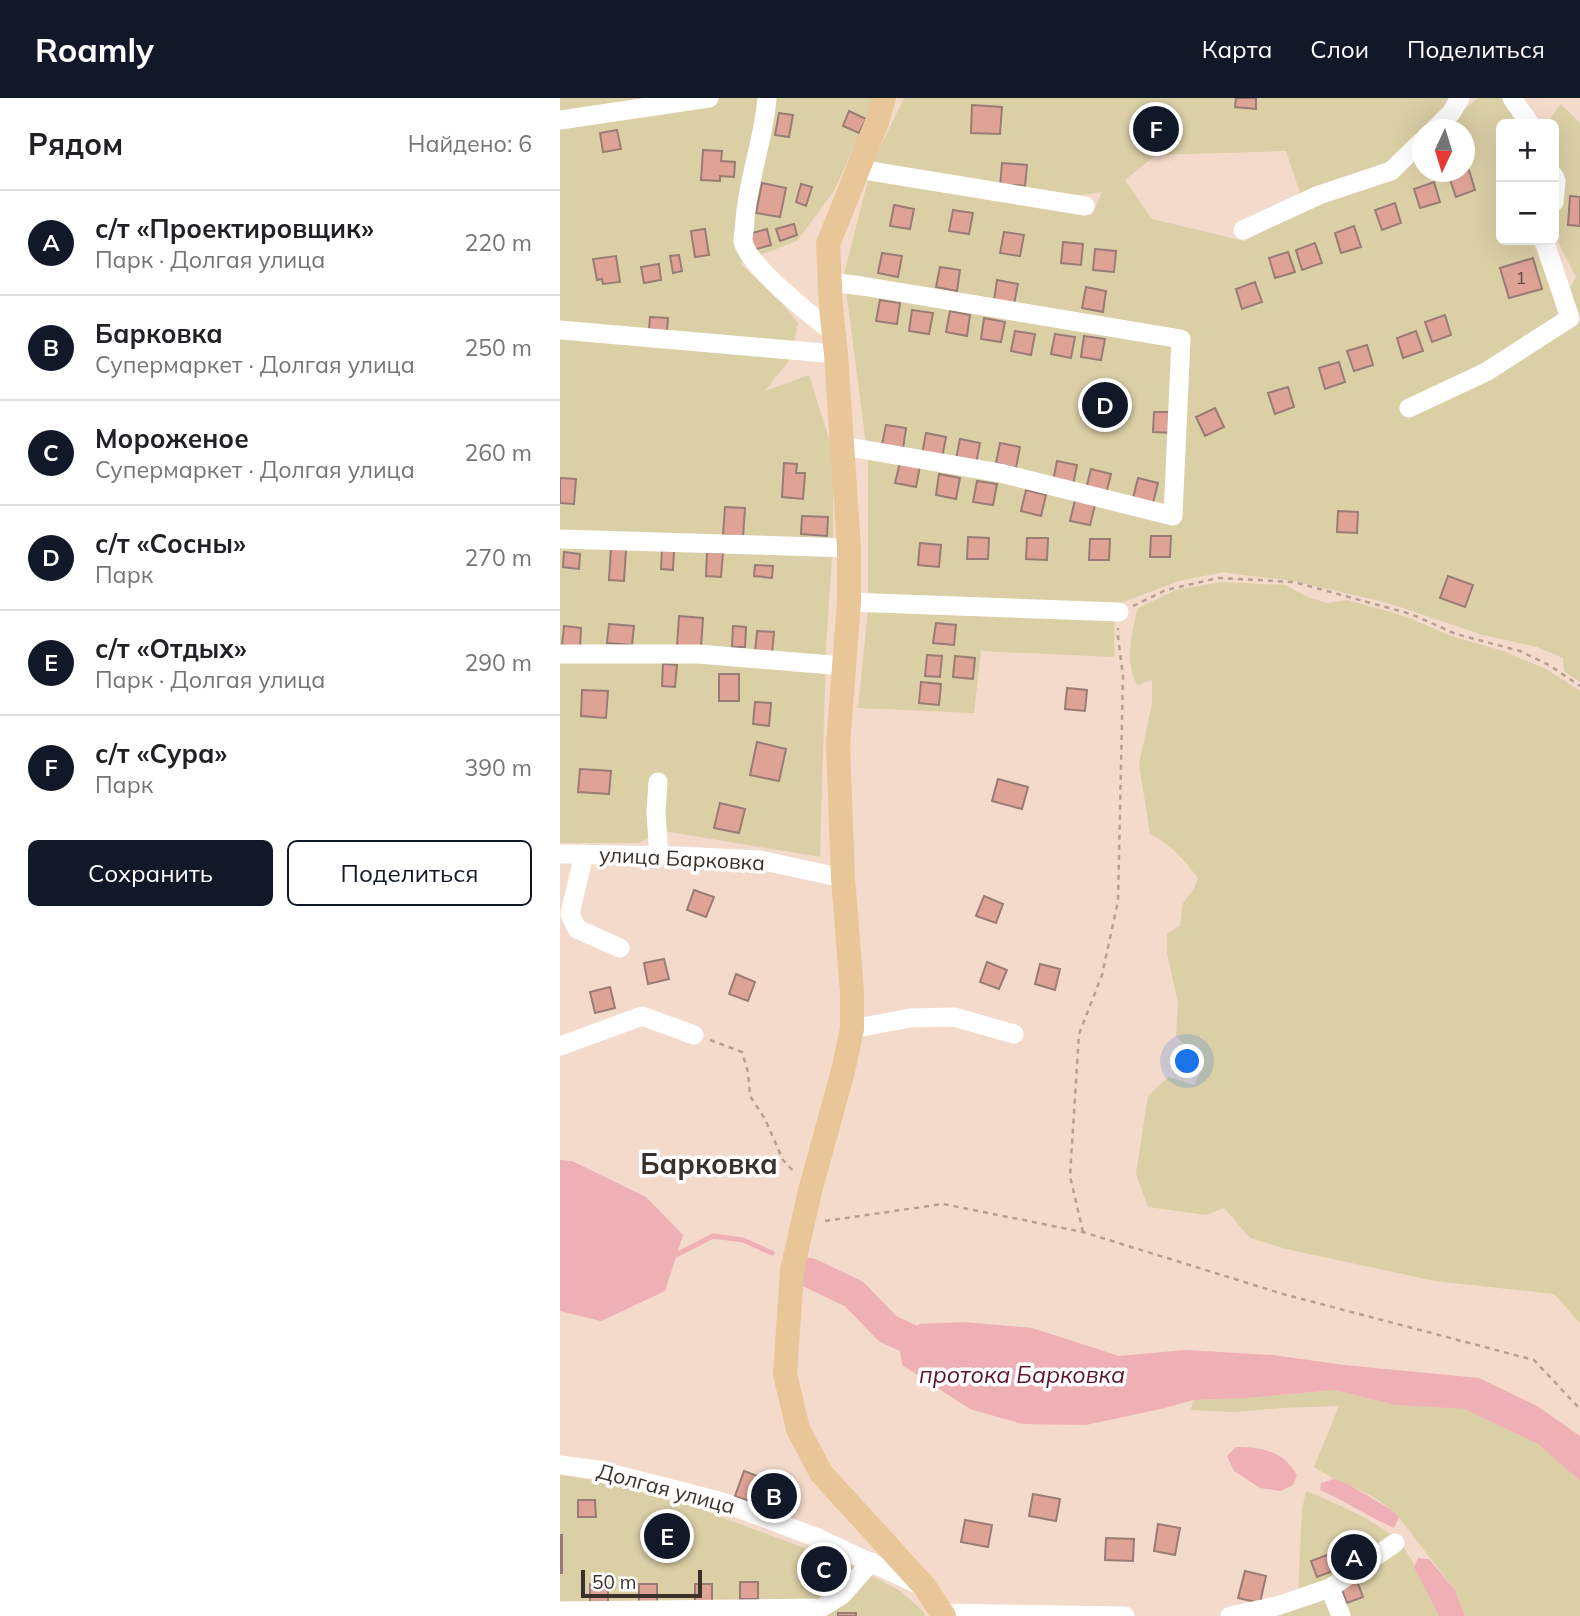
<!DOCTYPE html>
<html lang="ru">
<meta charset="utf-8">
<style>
:root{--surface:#fff;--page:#f6f6f6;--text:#202124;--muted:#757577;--line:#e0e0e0;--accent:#111827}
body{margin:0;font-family:Mulish,sans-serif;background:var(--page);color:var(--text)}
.controls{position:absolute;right:21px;top:21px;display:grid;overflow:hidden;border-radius:10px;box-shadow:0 7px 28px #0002}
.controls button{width:63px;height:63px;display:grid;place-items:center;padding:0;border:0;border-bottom:2px solid var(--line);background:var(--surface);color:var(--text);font:35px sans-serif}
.compass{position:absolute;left:852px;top:21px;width:63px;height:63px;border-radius:50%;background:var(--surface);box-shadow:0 7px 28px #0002;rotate:184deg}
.scale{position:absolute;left:21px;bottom:18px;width:121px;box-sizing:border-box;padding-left:7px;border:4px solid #3b312b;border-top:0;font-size:19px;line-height:24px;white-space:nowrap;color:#3b312b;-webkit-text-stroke:5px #fff;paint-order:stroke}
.you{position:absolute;left:628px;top:964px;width:24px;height:24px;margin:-18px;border:5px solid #fff;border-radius:50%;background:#1a73e8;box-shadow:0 0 0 10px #1a73e833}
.badge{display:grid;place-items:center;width:46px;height:46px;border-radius:50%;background:var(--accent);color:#fff;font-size:23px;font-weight:700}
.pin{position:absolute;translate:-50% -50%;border:4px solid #fff;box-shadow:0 2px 7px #0006}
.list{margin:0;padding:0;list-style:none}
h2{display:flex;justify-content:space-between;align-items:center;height:91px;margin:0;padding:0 28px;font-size:30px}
h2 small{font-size:23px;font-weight:400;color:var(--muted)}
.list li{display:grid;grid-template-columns:46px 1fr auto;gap:21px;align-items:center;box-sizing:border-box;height:105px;padding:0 28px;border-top:2px solid var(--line)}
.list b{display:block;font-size:26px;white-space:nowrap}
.list p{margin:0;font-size:23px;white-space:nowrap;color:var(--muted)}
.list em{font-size:23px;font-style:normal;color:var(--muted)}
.actions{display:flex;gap:14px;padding:21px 28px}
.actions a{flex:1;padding:16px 0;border:2px solid var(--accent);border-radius:10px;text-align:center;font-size:24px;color:var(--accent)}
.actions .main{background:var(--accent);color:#fff}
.map{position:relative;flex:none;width:1020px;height:1518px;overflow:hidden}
header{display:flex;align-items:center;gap:42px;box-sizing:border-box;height:98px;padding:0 35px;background:var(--accent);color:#fff}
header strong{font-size:33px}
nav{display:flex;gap:38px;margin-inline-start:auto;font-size:24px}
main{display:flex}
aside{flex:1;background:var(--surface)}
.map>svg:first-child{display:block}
</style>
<header>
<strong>Roamly</strong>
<nav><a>Карта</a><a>Слои</a><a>Поделиться</a></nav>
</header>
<main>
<aside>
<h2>Рядом<small>Найдено: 6</small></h2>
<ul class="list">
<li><span class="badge">A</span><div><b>с/т «Проектировщик»</b><p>Парк · Долгая улица</p></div><em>220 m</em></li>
<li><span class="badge">B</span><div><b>Барковка</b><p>Супермаркет · Долгая улица</p></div><em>250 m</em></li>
<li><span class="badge">C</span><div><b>Мороженое</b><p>Супермаркет · Долгая улица</p></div><em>260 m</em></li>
<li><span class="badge">D</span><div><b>с/т «Сосны»</b><p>Парк</p></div><em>270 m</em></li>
<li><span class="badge">E</span><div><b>с/т «Отдых»</b><p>Парк · Долгая улица</p></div><em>290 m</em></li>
<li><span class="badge">F</span><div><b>с/т «Сура»</b><p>Парк</p></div><em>390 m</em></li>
</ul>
<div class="actions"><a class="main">Сохранить</a><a>Поделиться</a></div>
</aside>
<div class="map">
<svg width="1020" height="1518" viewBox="0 0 1020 1518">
<rect width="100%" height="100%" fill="#f4daca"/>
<path fill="#dbcfa6" d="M 0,0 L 312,0 L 308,18 L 274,93 L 237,143 L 180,165 L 221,204 L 238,225 L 231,260 L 205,293 L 249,277 L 275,360 L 273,405 L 273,443 L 266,550 L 260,759 L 104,733 L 78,745 L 0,745 Z
M 344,0 L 890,0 L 885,9 L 828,64 L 741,98 L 726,53 L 596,57 L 565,82 L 592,121 L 684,143 L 862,50 L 862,74 L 904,74 L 904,32 L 881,31 L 918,0 L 944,0 L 962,26 L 941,26 L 941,142 L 972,142 L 998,210 L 1016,179 L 994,136 L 994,118 L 1005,90 L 994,62 L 994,26 L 986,26 L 1001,6 L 1020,25 L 1020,584 L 1004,573 L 1003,560 L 977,549 L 923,537 L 828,505 L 729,482 L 681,477 L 664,474 L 619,483 L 555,507 L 554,559 L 421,553 L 414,615 L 298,610 L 308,512 L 308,362 L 284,176 L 308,82 L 532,117 L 542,94 L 505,99 L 312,66 Z
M 661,484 L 725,487 L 750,500 L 768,505 L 787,502 L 831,514 L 852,521 L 891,538 L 943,553 L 986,571 L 1020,593 L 1020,1225 L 994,1196 L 875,1183 L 726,1151 L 690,1140 L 664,1110 L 646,1117 L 588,1109 L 576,1076 L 588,998 L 608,979 L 634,987 L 644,967 L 616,938 L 618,905 L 607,855 L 607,836 L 620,828 L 623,805 L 634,791 L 638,780 C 624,762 611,746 590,736 L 579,666 L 592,606 L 592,582 L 578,587 C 564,571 572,529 578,510 L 616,492 Z
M 775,1292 L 835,1307 L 904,1311 L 978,1346 L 1020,1383 L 1020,1518 L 905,1518 L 894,1491 L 835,1414 L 815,1400 L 788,1386 L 774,1381 L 754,1369 L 779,1308 L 721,1310 L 674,1314 L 631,1312 L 633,1302 L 686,1300 Z
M 0,1377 L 45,1384 L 137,1410 L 290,1467 L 339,1492 L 364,1514 L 365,1518 L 0,1518 Z
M 746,1393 C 773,1404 828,1427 844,1450 C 857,1469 869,1497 879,1518 L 701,1518 L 738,1494 L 742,1412 Z"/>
<path fill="#eeafb5" d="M 0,1062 L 12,1063 L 86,1099 L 123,1137 L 105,1193 L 41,1223 L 0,1213 Z
M 403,1224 L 472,1230 L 559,1258 L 625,1252 L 713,1257 L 784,1267 L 919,1280 L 977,1308 L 1020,1338 L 1020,1383 L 978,1346 L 904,1311 L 835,1307 L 775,1292 L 686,1300 L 633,1302 L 605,1310 L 526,1327 L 462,1326 L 410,1311 L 342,1267 L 340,1252 L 359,1226 Z
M 676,1349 C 702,1349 723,1353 737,1377 L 733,1387 L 721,1393 L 700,1390 L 674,1373 L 667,1358 Z
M 774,1381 L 788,1386 L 835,1414 L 839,1420 L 834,1430 C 808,1419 786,1403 760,1392 L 761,1385 Z
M 858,1460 L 869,1461 L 894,1491 L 905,1518 L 879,1518 L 854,1469 Z"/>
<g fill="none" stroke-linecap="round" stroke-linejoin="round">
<path stroke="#eeafb5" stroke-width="5" d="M 112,1159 L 153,1138 L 183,1142 L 212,1155"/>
<path stroke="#eeafb5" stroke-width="30" d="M 250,1175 L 294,1196 L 328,1231 L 359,1245 L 387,1254"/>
</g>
<path fill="#dfa396" stroke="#997c76" stroke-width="2" d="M 676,0 L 696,0 L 696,11 L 675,9 Z
M 412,7 L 442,9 L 440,36 L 411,35 Z
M 289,13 L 306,21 L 299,35 L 283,28 Z
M 219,15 L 233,17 L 229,39 L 215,37 Z
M 57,32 L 61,51 L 43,54 L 40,35 Z
M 143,52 L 162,53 L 161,63 L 175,64 L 174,79 L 160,78 L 160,83 L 141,82 Z
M 442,65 L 467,67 L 465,88 L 456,87 L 440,89 Z
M 909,72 L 915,92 L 896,99 L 889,79 Z
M 874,84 L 880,104 L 860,110 L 854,91 Z
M 202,85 L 226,90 L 220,119 L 196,115 Z
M 241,86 L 252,89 L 246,108 L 236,104 Z
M 1010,98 L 1020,99 L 1020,128 L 1008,127 Z
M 835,105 L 841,125 L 822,132 L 815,112 Z
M 334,107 L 354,111 L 350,131 L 330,128 Z
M 393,112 L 413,115 L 409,136 L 389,133 Z
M 234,126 L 237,137 L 220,143 L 216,131 Z
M 794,128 L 801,149 L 781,155 L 775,135 Z
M 145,131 L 149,157 L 135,159 L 131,133 Z
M 207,131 L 211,147 L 193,152 L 189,136 Z
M 444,134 L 464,137 L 460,158 L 440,155 Z
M 503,144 L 523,146 L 521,167 L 501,165 Z
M 755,145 L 762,165 L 742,172 L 736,152 Z
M 535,151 L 556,153 L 554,174 L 533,172 Z
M 728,154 L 735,174 L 715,180 L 709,160 Z
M 322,155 L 342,158 L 338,179 L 318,175 Z
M 119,157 L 122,173 L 113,175 L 110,158 Z
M 56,158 L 60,184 L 43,186 L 42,181 L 37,182 L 33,161 Z
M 973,160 L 982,191 L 949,200 L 940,170 Z
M 99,166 L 101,182 L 84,185 L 81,169 Z
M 380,169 L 400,172 L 397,193 L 376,189 Z
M 437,182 L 458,186 L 454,206 L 434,203 Z
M 695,184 L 702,204 L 682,211 L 676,191 Z
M 526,189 L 546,193 L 543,214 L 522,210 Z
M 320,202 L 340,205 L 337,226 L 316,223 Z
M 352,212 L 373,215 L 369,236 L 349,233 Z
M 390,213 L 410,217 L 407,238 L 386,234 Z
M 885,217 L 891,237 L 872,244 L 865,224 Z
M 90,219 L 108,220 L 107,233 L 89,231 Z
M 424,220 L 445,224 L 441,244 L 421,241 Z
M 455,233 L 475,236 L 471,257 L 451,253 Z
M 856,233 L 863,253 L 843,260 L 837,240 Z
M 495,236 L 515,239 L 511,260 L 491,256 Z
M 524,238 L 545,241 L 541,262 L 521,259 Z
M 807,247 L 813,267 L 794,273 L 787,253 Z
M 779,264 L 785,284 L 765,291 L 759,270 Z
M 728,289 L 734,309 L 715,316 L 708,295 Z
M 655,310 L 664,329 L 645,338 L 636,319 Z
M 594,314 L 614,314 L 613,335 L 593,334 Z
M 326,327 L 346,330 L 343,351 L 322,347 Z
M 366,335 L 386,339 L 382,360 L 362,356 Z
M 400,341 L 420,345 L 416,366 L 396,361 Z
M 440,345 L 460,349 L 456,370 L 436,365 Z
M 497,363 L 517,367 L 513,387 L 493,383 Z
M 340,364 L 360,368 L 356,389 L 335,385 Z
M 224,365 L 237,366 L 236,375 L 245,375 L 243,401 L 222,399 Z
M 531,371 L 551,376 L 546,396 L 526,391 Z
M 379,376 L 400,380 L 396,401 L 376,397 Z
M 0,380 L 16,381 L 14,406 L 0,405 Z
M 578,380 L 598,385 L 593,405 L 573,400 Z
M 417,383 L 437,386 L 433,407 L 413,404 Z
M 466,392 L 486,397 L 481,418 L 461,413 Z
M 515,402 L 535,407 L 530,427 L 510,423 Z
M 165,409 L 185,410 L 183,439 L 163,437 Z
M 778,413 L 798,414 L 797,435 L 777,434 Z
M 242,418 L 268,419 L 267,438 L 241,436 Z
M 591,438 L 611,438 L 610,459 L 590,459 Z
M 408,439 L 429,440 L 428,461 L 407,461 Z
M 467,440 L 488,440 L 487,462 L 466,461 Z
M 530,441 L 550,441 L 549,462 L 529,462 Z
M 360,445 L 381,447 L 379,469 L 358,467 Z
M 51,450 L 66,452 L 64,483 L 49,482 Z
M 102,452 L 114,452 L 113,472 L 101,471 Z
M 4,454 L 20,456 L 19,471 L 3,469 Z
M 147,454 L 163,455 L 161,479 L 146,478 Z
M 195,467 L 213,468 L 212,480 L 194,478 Z
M 888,478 L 913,487 L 905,509 L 880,500 Z
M 119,518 L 143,520 L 141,550 L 117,548 Z
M 376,525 L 396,527 L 394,547 L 373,545 Z
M 49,526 L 74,528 L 72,547 L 47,545 Z
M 4,528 L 21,530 L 20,549 L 2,547 Z
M 173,528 L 186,529 L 185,549 L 172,549 Z
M 197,533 L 214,534 L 212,556 L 195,555 Z
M 367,557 L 382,558 L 380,579 L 365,578 Z
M 395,558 L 415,560 L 413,581 L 393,579 Z
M 103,566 L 117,567 L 115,589 L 102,588 Z
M 159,576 L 179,576 L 179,603 L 159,603 Z
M 361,584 L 381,586 L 379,607 L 359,605 Z
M 507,590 L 527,592 L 525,613 L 505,611 Z
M 22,592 L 48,593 L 46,620 L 21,618 Z
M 195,604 L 211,605 L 209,628 L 193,626 Z
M 197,644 L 226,651 L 219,683 L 190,677 Z
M 20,671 L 51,673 L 49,696 L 18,694 Z
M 438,681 L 468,689 L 462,711 L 432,703 Z
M 160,705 L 185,711 L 179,735 L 154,730 Z
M 134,792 L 154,799 L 146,819 L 127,812 Z
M 424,798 L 443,806 L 436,825 L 416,818 Z
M 104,861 L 109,881 L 88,886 L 84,865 Z
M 427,864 L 447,872 L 439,891 L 420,884 Z
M 480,866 L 500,871 L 495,892 L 475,886 Z
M 176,876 L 195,884 L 188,903 L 169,896 Z
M 50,889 L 55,910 L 35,915 L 30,894 Z
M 184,1373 L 235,1392 L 226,1417 L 175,1398 Z
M 473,1396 L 500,1401 L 496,1423 L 469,1418 Z
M 18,1402 L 35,1402 L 36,1419 L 18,1419 Z
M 405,1422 L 432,1427 L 428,1449 L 401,1444 Z
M 598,1426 L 620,1430 L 615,1457 L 594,1453 Z
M 0,1437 L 2,1437 L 2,1475 L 0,1475 Z
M 546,1440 L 574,1441 L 573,1463 L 545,1462 Z
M 251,1457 L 279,1470 L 273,1483 L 245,1470 Z
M 767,1457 L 773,1473 L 757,1479 L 751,1463 Z
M 685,1473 L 706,1478 L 700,1505 L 678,1500 Z
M 797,1483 L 803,1499 L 787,1505 L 781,1489 Z
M 180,1484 L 198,1484 L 198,1501 L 180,1501 Z
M 30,1486 L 48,1486 L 48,1504 L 30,1504 Z
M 79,1486 L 97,1486 L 97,1504 L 79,1504 Z
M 135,1486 L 152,1486 L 152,1503 L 135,1503 Z
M 278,1515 L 296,1515 L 296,1518 L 278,1518 Z"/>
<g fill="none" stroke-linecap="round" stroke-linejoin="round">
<path stroke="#b5a194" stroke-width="2.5" stroke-dasharray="5 5" stroke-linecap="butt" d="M 573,508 L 606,492 L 658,480 L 734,484 L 851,516 L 896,536 L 960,553 L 989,567 L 1020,588
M 150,942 L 182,954 L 188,974 L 190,998 L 205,1021 L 223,1062 L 235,1075
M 265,1123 L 383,1106 L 523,1134 L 723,1196 L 974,1262 L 1020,1311
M 523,1134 L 510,1078 L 519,936 L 542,877 L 558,803 L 563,578 L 558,539 L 558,530"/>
<path stroke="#fff" stroke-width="19" d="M 207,0 C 204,41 188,81 185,122 C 185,128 183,137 183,143 C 187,167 253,219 273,234
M 952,0 L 970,26
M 0,22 L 149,0
M 874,32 L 891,15 L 900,0
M 298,71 L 525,108
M 994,78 L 996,83 L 994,104
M 683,132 L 759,97 L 831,73 L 862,43
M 270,184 L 302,188 L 621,241 L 613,418 L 440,375 L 283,348
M 0,232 L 276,256
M 849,310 L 926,274 L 1010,220 L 984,142
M 0,441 L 289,450
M 289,504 L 559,514
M 0,556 L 138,556 L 284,568
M 98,684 L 96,715 L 99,758
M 0,756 L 119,758 L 200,762 L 283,780
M 24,756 L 10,816 L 17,831 L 60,850
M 292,931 L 350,920 L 394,919 L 454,936
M 0,948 L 82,918 L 134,937
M 0,1367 L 38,1372 L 159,1403 L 258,1440 L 359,1487
M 770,1490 L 781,1518
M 0,1513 L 261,1510 L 282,1497 L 311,1464
M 384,1515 L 565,1518
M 670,1518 L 717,1508 L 770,1490 L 835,1445"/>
<path stroke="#e8c697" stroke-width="24" d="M 324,0 L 317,24 L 268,146 L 271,209 L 276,256 L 289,450 L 289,504 L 278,647 L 283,780 L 292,894 L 292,931 L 283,973 L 250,1093 L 232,1173 L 225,1276 L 238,1331 L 261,1375 L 365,1489 L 384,1518"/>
</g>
<g text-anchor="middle" stroke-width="7" stroke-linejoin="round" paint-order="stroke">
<g font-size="18" fill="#644e46">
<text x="961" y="186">1</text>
</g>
<g font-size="21" fill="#3b312b" stroke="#fff">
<text transform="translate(122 761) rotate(3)" y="7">улица Барковка</text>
<text transform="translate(106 1391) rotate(15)" y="7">Долгая улица</text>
</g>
<g font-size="23" font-style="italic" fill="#5e1526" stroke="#fff">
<text x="462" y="1285">протока Барковка</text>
</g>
<g font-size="28" font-weight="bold" fill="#3b312b" stroke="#fff">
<text x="149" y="1076">Барковка</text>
</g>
</g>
</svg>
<div class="controls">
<button>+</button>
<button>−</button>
</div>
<svg class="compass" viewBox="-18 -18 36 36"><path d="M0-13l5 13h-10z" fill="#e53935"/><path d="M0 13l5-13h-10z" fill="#757577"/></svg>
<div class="scale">50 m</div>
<div class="you"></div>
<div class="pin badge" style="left:794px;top:1459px">A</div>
<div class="pin badge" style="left:214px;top:1398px">B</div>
<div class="pin badge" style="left:264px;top:1471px">C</div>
<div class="pin badge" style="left:545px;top:307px">D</div>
<div class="pin badge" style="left:107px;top:1438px">E</div>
<div class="pin badge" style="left:596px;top:31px">F</div>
</div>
</main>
